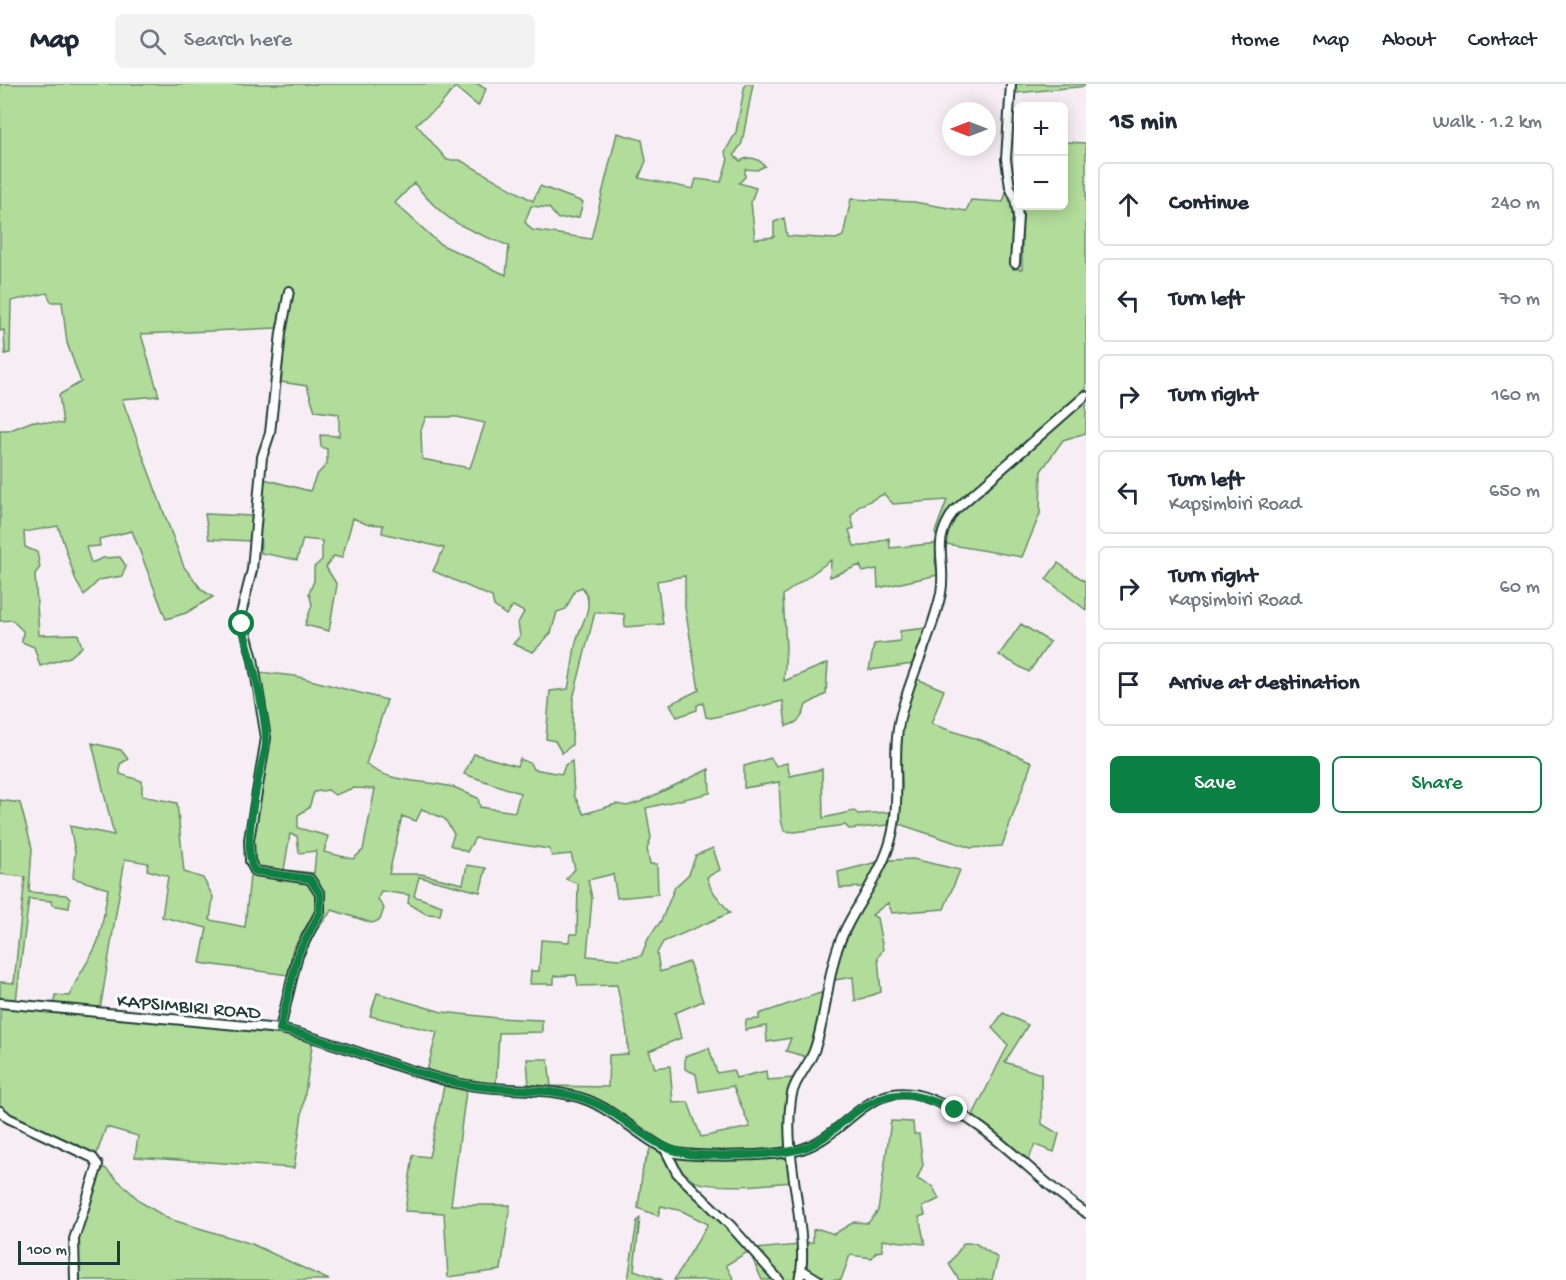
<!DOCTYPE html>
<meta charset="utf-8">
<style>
:root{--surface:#fff;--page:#f2f2f3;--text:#1f2937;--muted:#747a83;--line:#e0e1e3;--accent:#0b8043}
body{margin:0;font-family:"Gochi Hand",sans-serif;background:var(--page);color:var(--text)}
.controls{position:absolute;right:18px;top:18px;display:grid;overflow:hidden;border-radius:9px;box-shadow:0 3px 15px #0003}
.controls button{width:54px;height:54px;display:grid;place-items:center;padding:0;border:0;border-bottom:2px solid var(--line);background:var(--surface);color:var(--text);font:30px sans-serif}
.compass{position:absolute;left:942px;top:18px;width:54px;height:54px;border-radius:50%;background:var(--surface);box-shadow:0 3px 15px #0003;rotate:270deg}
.scale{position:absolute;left:18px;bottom:15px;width:102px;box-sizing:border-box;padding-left:6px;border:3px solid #1f3d34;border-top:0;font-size:16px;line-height:21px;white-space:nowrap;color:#1f3d34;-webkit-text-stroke:4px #fff;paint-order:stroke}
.stop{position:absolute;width:18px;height:18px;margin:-14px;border:4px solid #0b8043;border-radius:50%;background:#fff}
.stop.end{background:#0b8043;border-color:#fff;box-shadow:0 2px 6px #0008}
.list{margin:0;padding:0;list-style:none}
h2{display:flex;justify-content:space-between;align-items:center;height:78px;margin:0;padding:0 24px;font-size:26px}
h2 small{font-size:20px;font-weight:400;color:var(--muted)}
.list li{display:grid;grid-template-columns:39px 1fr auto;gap:18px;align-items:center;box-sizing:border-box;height:84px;margin:0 12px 12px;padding:0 12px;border:2px solid var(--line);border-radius:9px}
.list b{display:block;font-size:22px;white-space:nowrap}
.list p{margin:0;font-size:20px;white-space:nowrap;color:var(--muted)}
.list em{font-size:20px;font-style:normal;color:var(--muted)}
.actions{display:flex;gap:12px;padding:18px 24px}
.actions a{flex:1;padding:14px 0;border:2px solid var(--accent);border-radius:9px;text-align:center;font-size:21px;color:var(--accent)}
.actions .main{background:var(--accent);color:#fff}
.icon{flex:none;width:33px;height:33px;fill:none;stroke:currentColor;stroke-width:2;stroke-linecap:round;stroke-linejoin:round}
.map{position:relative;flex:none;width:1086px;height:1196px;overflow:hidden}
header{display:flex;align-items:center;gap:36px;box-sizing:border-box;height:84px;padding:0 30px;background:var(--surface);border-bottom:2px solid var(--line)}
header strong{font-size:28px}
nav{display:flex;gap:33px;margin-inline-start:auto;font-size:21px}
.search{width:420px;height:54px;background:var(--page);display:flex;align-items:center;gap:15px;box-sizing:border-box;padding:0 21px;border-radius:9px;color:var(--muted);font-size:22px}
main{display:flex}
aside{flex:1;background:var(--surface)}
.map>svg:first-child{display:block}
</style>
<header>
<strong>Map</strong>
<div class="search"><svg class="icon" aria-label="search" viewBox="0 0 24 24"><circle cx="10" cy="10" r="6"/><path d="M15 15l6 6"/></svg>Search here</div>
<nav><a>Home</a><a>Map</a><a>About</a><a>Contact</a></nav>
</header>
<main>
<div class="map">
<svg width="1086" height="1196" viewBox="0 0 1086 1196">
<rect width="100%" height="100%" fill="#f7eef5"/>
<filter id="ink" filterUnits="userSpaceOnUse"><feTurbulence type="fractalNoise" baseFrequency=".0167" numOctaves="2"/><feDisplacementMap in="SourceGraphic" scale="12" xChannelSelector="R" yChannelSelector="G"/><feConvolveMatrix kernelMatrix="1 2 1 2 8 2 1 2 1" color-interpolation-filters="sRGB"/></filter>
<g filter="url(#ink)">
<path fill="#b1dc9a" stroke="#688c67" stroke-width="1.5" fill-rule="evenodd" d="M 0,0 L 478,0 L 486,5 L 478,22 L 455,3 L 438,24 L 416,40 L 447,76 L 460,76 L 533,117 L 540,102 L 583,118 L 579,133 L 558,135 L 549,124 L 531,122 L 525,138 L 532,146 L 591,155 L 617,49 L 642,56 L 646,77 L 639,94 L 693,105 L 696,95 L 721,98 L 728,75 L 725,68 L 736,48 L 745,0 L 753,0 L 742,59 L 734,71 L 740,77 C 749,72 758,74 765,82 L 757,86 L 745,85 L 745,93 L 739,99 L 756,104 L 751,118 L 755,155 L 774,153 L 774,138 L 784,134 L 787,152 L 836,155 L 843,152 L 851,115 L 914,118 L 966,127 L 971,116 L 1003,118 L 1007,105 C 1019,130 1012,158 1013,185 L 1022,185 L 1022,137 L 1019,122 L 1064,122 L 1064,58 L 1086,59 L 1086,349 L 1063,356 L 1041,387 L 1040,430 L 1022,473 L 940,459 L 935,476 L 938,491 L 878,504 L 877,485 L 863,488 L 860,481 L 830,493 L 831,476 L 783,511 L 786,563 L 784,597 L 828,579 L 826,610 L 806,621 C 802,634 799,639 786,642 L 783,617 L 711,634 L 706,633 L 703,619 L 697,621 L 697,626 L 677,633 L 670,620 L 699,606 L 685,524 L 685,492 L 657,497 L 663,540 L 625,543 L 624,530 L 595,528 L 573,615 L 572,661 L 562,669 L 555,657 L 546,655 L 550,607 L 568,605 C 571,590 573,576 575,562 C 578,542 598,523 582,503 L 575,506 L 566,525 L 557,528 L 551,549 L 533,568 L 513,560 L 520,552 L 518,539 L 524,528 L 513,522 L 506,531 L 494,522 L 492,513 L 433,487 L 444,464 L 382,449 L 383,441 L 366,440 L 353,434 L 342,474 L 334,472 L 326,483 L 337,501 L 329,547 L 305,541 L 312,521 L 309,509 L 314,497 L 314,483 L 322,476 L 322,457 L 303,455 L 297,476 L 261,469 L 260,444 L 264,395 L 310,407 L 316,392 L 327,380 L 327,365 L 321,363 L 320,351 L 339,352 L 339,330 L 315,327 L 307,302 L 281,298 L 285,241 L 292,205 L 286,204 L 278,244 L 141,250 L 159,312 L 122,315 L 184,483 L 202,506 L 213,513 L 186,529 L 166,535 L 132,447 L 99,455 L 100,462 L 86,463 L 91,479 L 103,474 L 120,473 L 126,482 L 122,492 L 99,496 L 84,511 L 76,497 L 58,442 L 24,448 L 25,463 L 37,468 L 40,483 L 35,490 L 39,551 L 78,550 L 82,563 L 70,573 L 40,582 L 34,563 L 22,558 L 23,547 L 12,536 L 0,537 L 0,347 L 8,347 L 33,337 L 63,340 L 59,311 L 81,298 L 67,259 L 62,218 L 51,218 L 47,209 L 11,217 L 10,269 L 5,270 L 4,246 L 0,247 ZM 414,99 C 447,140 462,143 509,162 L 506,191 L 440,160 L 395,119 ZM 426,333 L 457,333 L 485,339 L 470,384 L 422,375 L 421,346 ZM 884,410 L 893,420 L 947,416 L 935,448 L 939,459 L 890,464 L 889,454 L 864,462 L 854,462 L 849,446 L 854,444 L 851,432 L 859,422 Z
M 1016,0 L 1086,0 L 1086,2 L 1017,9 Z
M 205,430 L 252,432 L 251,457 L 209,455 Z
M 1058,479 L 1086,498 L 1086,526 L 1046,495 Z
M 1021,540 L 1050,558 L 1029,588 L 999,571 Z
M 928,544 L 913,580 L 869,586 L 874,560 L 900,557 L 900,547 Z
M 258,588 L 295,592 L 387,616 L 366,680 C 391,701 427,695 456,704 C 463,707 470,711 478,714 L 480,723 L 515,728 L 520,709 L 464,690 L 474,670 L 517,682 L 520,675 L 530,679 L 533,685 L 562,690 L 565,681 L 572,677 L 574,711 L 584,730 L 616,720 L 627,722 L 640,718 L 709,685 L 710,709 L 646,724 L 651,754 L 647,765 L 650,780 L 657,780 L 658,810 L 617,814 L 613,790 L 588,796 L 592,814 L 587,872 L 619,875 L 641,872 L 649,853 L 661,837 L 675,803 L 689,790 L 696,771 L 713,764 L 720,786 L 707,793 L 711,805 L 730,829 L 663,858 L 657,869 L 660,888 L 689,878 L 703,917 L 675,929 L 681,954 L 649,967 L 655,984 L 670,982 L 673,1019 L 688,1018 L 701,1053 L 750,1043 L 733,1002 L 699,1008 L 696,990 L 685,985 L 685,972 L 709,964 L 717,989 L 733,986 L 736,994 L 766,987 L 767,996 L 793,994 L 787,1015 L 786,1064 L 716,1068 L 674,1065 L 608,1020 L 583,1010 L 529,1003 L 527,975 L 548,975 L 551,1002 L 608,1003 L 609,971 L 628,970 C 629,945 621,925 617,901 L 578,902 L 576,891 L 554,892 L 554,900 L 530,900 L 531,887 L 539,887 L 541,856 L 569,858 L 570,850 L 577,850 L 578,800 L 566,795 L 575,785 L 571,770 L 552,772 L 549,765 L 475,754 L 467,768 L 450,761 L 454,750 L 445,735 L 422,725 L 416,737 L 402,732 L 389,790 L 421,790 L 463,800 L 467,781 L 486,784 L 480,808 L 419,793 L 414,812 L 442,822 L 440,831 L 426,830 L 408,819 L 409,811 L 381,807 L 378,815 L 384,824 L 380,836 L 372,839 L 332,826 L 315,848 L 297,887 C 301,858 346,815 309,792 L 259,786 L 254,780 L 253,747 L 269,656 ZM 353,704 L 375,705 L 363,766 L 353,775 L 324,768 L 328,752 L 298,744 L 298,731 L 309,724 L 314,708 L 328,706 L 335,711 ZM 290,750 L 297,752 L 299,769 L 316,767 L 314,789 L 284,786 Z
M 917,595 L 944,606 L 931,640 L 983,657 L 1032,678 L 1002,762 L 971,764 L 899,740 L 902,700 L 900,663 L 904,632 Z
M 92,659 L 121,666 L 128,675 L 120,680 L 120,690 L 142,697 L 142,712 L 177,719 L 184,788 L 203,794 L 213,813 L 210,836 L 245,843 L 250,791 L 304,796 L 311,801 L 318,822 L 292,867 L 288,891 L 200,879 L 207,844 L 162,833 L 168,792 L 147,786 L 148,779 L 125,775 L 100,926 L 54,920 L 55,911 L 70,912 C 76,892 90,878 98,857 C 103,841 105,822 108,805 L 73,794 L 75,768 L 70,742 L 114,751 Z
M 771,674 L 776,682 L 787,679 L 790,692 L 822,685 L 823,734 L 854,727 L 858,730 L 890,728 L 888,741 L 849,745 L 845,741 L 795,748 L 784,747 L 781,736 L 779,698 L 744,704 L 744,682 Z
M 0,716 L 20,719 L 32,764 L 29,808 L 66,811 L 70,815 L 69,824 L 52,821 L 51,817 L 29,815 L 16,917 L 0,916 L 0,898 L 14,899 L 25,793 L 0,790 Z
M 913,775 L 960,786 L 944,825 L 892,829 L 888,819 L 872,831 L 877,834 L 883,865 L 878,874 L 881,908 L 855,917 L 853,893 L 834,896 C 841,851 868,816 890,776 Z
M 877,778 L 876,786 L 867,803 L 840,804 L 838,788 Z
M 823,908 L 814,958 L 807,973 L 786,967 L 791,954 L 767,958 L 766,942 L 745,946 L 746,936 L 759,935 L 759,930 Z
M 377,909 L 442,928 L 498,934 L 542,936 L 542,948 L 499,949 L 496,1001 L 463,997 L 427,987 L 437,948 L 370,932 Z
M 0,922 L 280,949 L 313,955 L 294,1084 L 135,1073 L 138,1052 L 106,1043 L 96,1072 L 12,1032 L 0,1024 Z
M 1003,929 L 1028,941 L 1005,978 L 1041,990 L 1042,1040 L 1059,1050 L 1054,1068 L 1035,1061 L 1028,1075 L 972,1033 L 1008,961 L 992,944 Z
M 444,1002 L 466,1007 L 451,1121 L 510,1121 L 501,1186 L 448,1193 L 444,1129 L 405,1127 L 413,1071 L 429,1073 Z
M 891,1037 L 913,1038 L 914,1050 L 919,1050 L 923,1081 L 917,1095 L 933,1103 L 939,1115 L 923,1123 L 925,1131 L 919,1133 L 925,1160 L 882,1156 L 882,1167 L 876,1168 L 872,1174 L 850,1171 L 841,1196 L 823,1196 L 806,1183 L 805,1159 L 813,1158 L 813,1146 L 819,1145 L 834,1150 L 854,1138 L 868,1139 L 878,1127 Z
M 651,1063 L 662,1070 L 671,1086 L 776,1196 L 762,1196 L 749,1167 L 726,1181 L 734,1196 L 674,1196 L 708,1140 L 682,1127 L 661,1122 L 658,1132 L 638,1124 L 643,1083 Z
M 790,1071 L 792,1098 C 770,1100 708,1107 690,1095 C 681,1089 677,1082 673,1073 L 704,1076 Z
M 105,1084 L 142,1119 L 169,1135 L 252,1160 L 329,1196 L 77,1196 C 79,1184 76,1175 76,1163 C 76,1141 92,1108 101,1087 Z
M 640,1134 L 634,1186 L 663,1196 L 628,1196 L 637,1137 Z
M 964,1159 L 975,1159 L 998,1174 L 992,1196 L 959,1196 L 949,1180 Z
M 799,1161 L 800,1185 L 796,1196 L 783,1196 L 754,1165 Z"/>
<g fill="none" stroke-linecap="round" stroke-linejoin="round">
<defs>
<path id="minor" d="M 1011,0 L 1006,75 L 1010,103 L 1015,114 L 1018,132 L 1015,179
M 0,919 L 280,945 C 341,958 397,986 457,999 C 500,1009 546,1001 587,1016 C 617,1027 652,1064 676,1069 C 703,1073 777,1073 802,1065 C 850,1049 869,991 930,1015 C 992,1039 1032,1094 1086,1129
M 280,945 L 298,870 L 320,828 L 320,810 L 310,795 L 255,787 L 250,777 L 249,756 L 266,654 L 253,575 L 241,530 L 252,486 L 262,373 L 270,349 L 281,249 L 289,207
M 0,1027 L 8,1034 L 93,1074 L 98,1081 L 74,1155 L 75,1196
M 665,1065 L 677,1089 L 730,1141 L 779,1196
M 802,1186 L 818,1196
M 799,1196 C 804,1179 802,1160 800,1142 C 796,1101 785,1056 791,1015 C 793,997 808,983 814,967 C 826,935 826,901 836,869 C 848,828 880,797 891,755 C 902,714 891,674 900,634 C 910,591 932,552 941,509 C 947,475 930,461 954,427 L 1085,312"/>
</defs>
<use href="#minor" stroke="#1f3d34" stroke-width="12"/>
<use href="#minor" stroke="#fff" stroke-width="8"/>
</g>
</g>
<g fill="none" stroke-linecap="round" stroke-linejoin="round" filter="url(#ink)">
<path stroke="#0b8043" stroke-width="8" d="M 242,540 C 249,566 271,643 265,666 C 259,690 240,768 255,787 L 310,795 L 320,810 L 320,828 L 298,870 L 280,945 C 341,958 397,986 457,999 C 500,1009 546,1001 587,1016 C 629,1031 652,1070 699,1071 C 726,1072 782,1072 807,1063 C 821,1057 832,1047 844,1037 C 885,1003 908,1005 955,1026"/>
</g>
<g text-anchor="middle" stroke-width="6" stroke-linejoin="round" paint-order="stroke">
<g font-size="20" fill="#1f3d34" stroke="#fff">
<text transform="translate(189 921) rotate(5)" y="7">KAPSIMBIRI ROAD</text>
</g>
</g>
</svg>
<div class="controls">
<button>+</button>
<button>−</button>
</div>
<svg class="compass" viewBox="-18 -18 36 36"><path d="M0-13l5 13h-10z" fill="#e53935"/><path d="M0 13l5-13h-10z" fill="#747a83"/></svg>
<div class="scale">100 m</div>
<div class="stop" style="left:242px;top:540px"></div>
<div class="stop end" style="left:955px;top:1026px"></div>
</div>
<aside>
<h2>15 min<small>Walk · 1.2 km</small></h2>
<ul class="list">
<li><svg class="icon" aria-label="ahead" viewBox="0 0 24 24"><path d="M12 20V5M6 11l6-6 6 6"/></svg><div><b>Continue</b></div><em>240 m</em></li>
<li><svg class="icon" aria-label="left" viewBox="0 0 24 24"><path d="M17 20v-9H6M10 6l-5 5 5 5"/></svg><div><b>Turn left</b></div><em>70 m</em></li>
<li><svg class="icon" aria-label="right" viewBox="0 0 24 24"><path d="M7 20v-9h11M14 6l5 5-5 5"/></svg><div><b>Turn right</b></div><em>160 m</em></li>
<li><svg class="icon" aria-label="left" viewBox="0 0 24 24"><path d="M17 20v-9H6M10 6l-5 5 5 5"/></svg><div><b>Turn left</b><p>Kapsimbiri Road</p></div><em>650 m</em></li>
<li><svg class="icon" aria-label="right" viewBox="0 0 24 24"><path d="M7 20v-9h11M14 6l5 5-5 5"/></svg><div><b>Turn right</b><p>Kapsimbiri Road</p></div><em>60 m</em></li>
<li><svg class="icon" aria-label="arrive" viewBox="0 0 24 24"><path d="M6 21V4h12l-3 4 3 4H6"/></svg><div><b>Arrive at destination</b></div></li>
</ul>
<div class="actions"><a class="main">Save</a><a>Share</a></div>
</aside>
</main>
